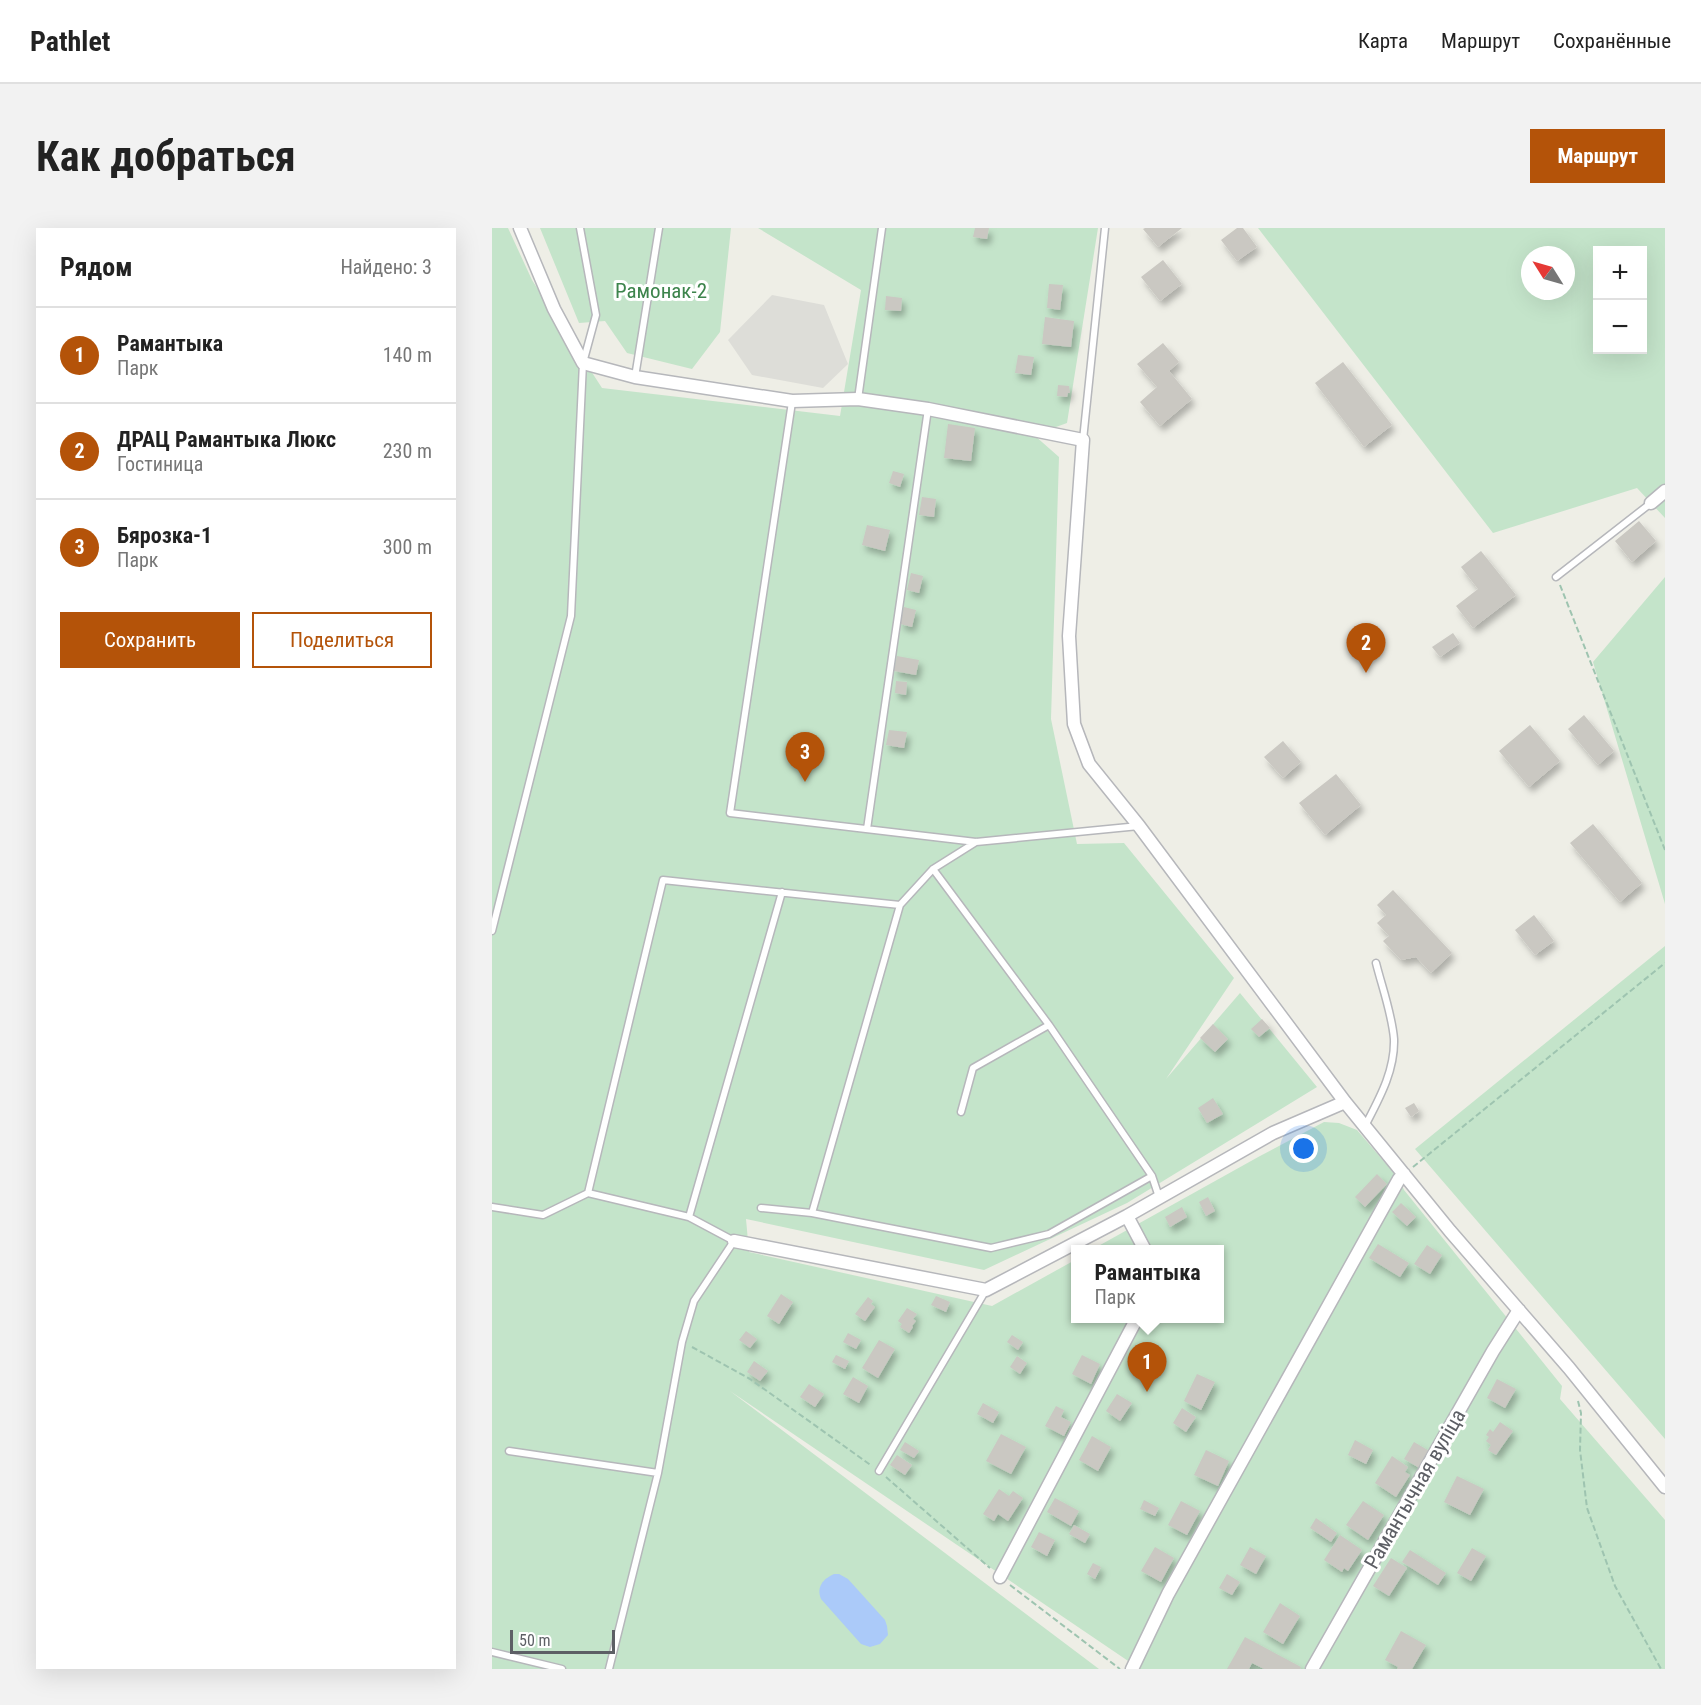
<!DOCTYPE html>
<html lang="ru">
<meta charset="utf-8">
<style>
:root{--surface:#fff;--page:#f2f2f2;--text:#222;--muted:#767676;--line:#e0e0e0;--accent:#b45309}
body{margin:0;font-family:"Roboto Condensed",sans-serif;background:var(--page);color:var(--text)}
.controls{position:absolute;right:18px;top:18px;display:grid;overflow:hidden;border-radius:0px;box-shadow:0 6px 24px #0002}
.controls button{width:54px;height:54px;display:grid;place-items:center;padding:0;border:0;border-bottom:2px solid var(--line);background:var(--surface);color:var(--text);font:30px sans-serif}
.compass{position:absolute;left:1029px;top:18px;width:54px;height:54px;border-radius:50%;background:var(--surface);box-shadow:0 6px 24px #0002;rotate:307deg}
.scale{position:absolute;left:18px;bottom:15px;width:105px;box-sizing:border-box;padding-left:6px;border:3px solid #5d5f65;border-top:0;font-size:16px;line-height:21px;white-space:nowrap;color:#5d5f65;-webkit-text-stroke:4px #fff;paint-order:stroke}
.you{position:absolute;left:812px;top:921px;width:21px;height:21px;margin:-15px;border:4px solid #fff;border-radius:50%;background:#1a73e8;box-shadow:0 0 0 9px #1a73e833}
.badge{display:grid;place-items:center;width:39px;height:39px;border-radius:50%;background:var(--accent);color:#fff;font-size:20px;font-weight:700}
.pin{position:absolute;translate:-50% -50px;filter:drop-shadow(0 2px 3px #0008)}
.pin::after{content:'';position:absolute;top:32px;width:21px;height:18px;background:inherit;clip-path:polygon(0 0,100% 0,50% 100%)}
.popup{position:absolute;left:579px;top:1017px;width:153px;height:78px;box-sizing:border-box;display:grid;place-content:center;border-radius:0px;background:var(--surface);filter:drop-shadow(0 2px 4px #0005);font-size:20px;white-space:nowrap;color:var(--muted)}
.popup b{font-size:22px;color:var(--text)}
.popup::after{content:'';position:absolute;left:50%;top:100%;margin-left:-12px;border:12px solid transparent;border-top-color:var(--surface)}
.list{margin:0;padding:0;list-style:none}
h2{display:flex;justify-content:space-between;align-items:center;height:78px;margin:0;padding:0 24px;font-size:26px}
h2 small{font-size:20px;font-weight:400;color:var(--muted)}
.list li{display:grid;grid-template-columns:39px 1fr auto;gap:18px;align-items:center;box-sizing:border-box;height:96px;padding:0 24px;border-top:2px solid var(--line)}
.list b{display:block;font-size:22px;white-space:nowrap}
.list p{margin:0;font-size:20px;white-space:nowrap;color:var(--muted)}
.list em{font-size:20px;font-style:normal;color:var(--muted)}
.actions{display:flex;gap:12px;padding:18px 24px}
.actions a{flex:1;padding:14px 0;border:2px solid var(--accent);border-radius:0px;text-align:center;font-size:21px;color:var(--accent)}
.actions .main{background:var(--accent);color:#fff}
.map{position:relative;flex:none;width:1173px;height:1441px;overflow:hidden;border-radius:0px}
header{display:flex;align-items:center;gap:36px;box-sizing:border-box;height:84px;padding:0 30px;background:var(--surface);border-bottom:2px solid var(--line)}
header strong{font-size:28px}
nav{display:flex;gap:33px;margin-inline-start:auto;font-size:21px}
.intro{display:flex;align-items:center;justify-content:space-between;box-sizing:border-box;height:144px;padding:0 36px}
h1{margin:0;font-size:42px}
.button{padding:15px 27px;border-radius:0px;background:var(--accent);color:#fff;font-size:21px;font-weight:700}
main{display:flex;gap:36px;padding:0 36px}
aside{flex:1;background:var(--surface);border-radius:0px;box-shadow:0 6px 24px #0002}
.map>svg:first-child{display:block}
</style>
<header>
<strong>Pathlet</strong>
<nav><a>Карта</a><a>Маршрут</a><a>Сохранённые</a></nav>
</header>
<div class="intro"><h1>Как добраться</h1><a class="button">Маршрут</a></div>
<main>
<aside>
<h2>Рядом<small>Найдено: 3</small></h2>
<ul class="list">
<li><span class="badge">1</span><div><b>Рамантыка</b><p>Парк</p></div><em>140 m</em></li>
<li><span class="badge">2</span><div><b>ДРАЦ Рамантыка Люкс</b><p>Гостиница</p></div><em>230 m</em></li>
<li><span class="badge">3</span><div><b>Бярозка-1</b><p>Парк</p></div><em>300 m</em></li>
</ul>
<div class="actions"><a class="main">Сохранить</a><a>Поделиться</a></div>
</aside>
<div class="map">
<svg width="1173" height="1441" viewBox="0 0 1173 1441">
<defs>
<filter id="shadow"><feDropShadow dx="3.5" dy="5.5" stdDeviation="3" flood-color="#0004"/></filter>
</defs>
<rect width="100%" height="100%" fill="#eeeee6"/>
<path fill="#ddddd8" d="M 280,67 L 332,77 L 356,136 L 331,160 L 260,147 L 236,112 Z"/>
<path fill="#c4e4ca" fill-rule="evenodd" d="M 0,0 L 16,0 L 40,52 L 110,160 L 348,188 L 369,62 L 266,0 L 606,0 L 575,195 L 542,207 L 567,229 L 559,491 L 585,616 L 632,615 L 742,750 L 674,851 L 748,765 L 825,859 L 635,975 L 492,1042 L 254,991 L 257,1024 L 500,1078 L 583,1032 L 583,1090 L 727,1090 L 727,1022 L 601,1021 L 768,928 L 832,894 L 847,895 L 865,902 L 907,951 L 912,962 L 1070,1158 L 1068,1171 L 1173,1292 L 1173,1441 L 648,1441 L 238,1163 L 607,1441 L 0,1441 Z
M 48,0 L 239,0 L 228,104 L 200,141 L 135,125 L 113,93 L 87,95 Z
M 766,0 L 1173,0 L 1173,290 L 1145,260 L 1001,305 ZM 1106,22 L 1150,22 L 1150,122 L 1106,122 ZM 1038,27 L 1074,27 L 1074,63 L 1038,63 Z
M 1173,349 L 1173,676 L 1101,434 Z
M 1173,718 L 1173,1211 L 923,921 Z"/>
<path fill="#abcaf9" d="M 342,1346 L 347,1346 L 356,1351 L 393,1392 L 395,1398 L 396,1407 L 388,1416 L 378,1419 L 369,1416 L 329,1371 C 324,1359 331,1351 342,1346 Z"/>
<path fill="#cac8c2" filter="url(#shadow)" d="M 483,0 L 497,0 L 495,11 L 481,9 Z
M 653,0 L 690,0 L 666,19 L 651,1 Z
M 745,0 L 751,0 L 765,19 L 745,33 L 729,12 Z
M 671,32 L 690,56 L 668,73 L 649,49 Z
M 557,56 L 571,57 L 568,82 L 555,80 Z
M 394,68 L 410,70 L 409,83 L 393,82 Z
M 553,89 L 582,93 L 579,119 L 550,116 Z
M 671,115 L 687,134 L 677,143 L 700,171 L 668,198 L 648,174 L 665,159 L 645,136 Z
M 526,127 L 542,129 L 539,147 L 523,145 Z
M 851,134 L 900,197 L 872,219 L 823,155 Z
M 566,157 L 577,158 L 578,165 L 576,165 L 575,169 L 565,168 Z
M 456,196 L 483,200 L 479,233 L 452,230 Z
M 401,243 L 412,246 L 408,259 L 397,255 Z
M 430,269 L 444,271 L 442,289 L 427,287 Z
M 1147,293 L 1164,313 L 1140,334 L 1123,313 Z
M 375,297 L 398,302 L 393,323 L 370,317 Z
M 989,323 L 1024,367 L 981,400 L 964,378 L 986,361 L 969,339 Z
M 419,345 L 431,348 L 427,365 L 415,362 Z
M 412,379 L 424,382 L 420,399 L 408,396 Z
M 961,405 L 968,415 L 948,429 L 940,419 Z
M 405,428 L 427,432 L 424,447 L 402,443 Z
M 404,453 L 415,454 L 414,467 L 403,465 Z
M 1092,487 L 1122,523 L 1106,537 L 1076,501 Z
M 1038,497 L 1068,533 L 1037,559 L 1007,523 Z
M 397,502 L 415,504 L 412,520 L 394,517 Z
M 791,513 L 809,534 L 791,550 L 772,529 Z
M 844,546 L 869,577 L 833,607 L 807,575 Z
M 1101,596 L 1150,655 L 1128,674 L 1078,615 Z
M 901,662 L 960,725 L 939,745 L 924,729 L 909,732 L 891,713 L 897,708 L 885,695 L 894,687 L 885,677 Z
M 1042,687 L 1062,713 L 1043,727 L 1023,702 Z
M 770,791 L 778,800 L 767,809 L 759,801 Z
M 721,796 L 736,811 L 723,824 L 708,810 Z
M 721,870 L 731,886 L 715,895 L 706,880 Z
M 922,875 L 927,883 L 919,889 L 913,880 Z
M 885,946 L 895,956 L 873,979 L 863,969 Z
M 716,969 L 723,983 L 714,988 L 707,974 Z
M 909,975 L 924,989 L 915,998 L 900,984 Z
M 690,979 L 695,989 L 678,999 L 673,989 Z
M 886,1016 L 917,1035 L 908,1049 L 877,1030 Z
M 935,1017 L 950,1027 L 938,1046 L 922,1036 Z
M 289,1066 L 301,1074 L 287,1096 L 275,1088 Z
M 444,1068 L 458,1074 L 454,1084 L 439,1077 Z
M 376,1069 L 381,1073 L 379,1076 L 383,1079 L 373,1093 L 363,1086 Z
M 415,1080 L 425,1086 L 421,1091 L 424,1093 L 420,1098 L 421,1099 L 417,1105 L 408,1099 L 410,1096 L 406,1093 Z
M 254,1103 L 265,1111 L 258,1120 L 247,1112 Z
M 356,1105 L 369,1112 L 364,1121 L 351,1114 Z
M 520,1107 L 531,1114 L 526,1122 L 515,1114 Z
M 387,1112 L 403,1121 L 386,1150 L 370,1140 Z
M 650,1119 L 665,1127 L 657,1141 L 642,1133 Z
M 344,1127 L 357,1133 L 353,1141 L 340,1134 Z
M 590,1127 L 608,1136 L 599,1156 L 580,1146 Z
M 525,1128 L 535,1135 L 528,1146 L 518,1139 Z
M 262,1133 L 276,1143 L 268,1153 L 255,1144 Z
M 705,1146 L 723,1154 L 709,1182 L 692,1173 Z
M 361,1149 L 376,1158 L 367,1175 L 351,1166 Z
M 1005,1151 L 1024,1161 L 1013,1180 L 995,1170 Z
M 317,1156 L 332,1166 L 323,1179 L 308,1169 Z
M 625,1166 L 640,1175 L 628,1193 L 614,1183 Z
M 491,1175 L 507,1184 L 501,1195 L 485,1186 Z
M 564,1178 L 572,1182 L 569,1189 L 579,1194 L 572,1208 L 553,1198 Z
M 690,1180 L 704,1189 L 694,1204 L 681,1195 Z
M 1008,1194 L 1021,1203 L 1004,1227 L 996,1222 L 999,1217 L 994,1213 L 997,1209 L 994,1207 L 998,1201 L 1001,1204 Z
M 509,1206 L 534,1219 L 519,1246 L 494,1233 Z
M 600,1208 L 619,1219 L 606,1243 L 587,1232 Z
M 863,1212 L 881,1222 L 874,1236 L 856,1227 Z
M 413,1214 L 427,1223 L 422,1230 L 408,1222 Z
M 922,1214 L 939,1224 L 929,1241 L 912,1231 Z
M 714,1222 L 737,1233 L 726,1258 L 702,1247 Z
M 405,1227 L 420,1237 L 413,1247 L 398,1237 Z
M 900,1228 L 916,1239 L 913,1244 L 918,1247 L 904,1269 L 883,1255 Z
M 965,1248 L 992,1261 L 978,1287 L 952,1274 Z
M 507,1261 L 517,1268 L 521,1263 L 531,1270 L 516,1293 L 506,1286 L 502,1293 L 491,1286 Z
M 563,1270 L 587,1283 L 579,1298 L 555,1284 Z
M 652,1272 L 667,1280 L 663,1288 L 648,1281 Z
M 689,1273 L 708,1283 L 695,1307 L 676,1297 Z
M 871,1273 L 892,1287 L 876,1312 L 854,1297 Z
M 824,1290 L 845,1305 L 839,1314 L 818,1300 Z
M 582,1297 L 598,1306 L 593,1315 L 577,1306 Z
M 547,1304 L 563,1312 L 555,1328 L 539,1319 Z
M 848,1307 L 870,1322 L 856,1343 L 852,1340 L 850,1344 L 832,1332 Z
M 663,1319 L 682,1330 L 669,1354 L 649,1343 Z
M 758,1319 L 774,1328 L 764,1346 L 748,1337 Z
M 980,1320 L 994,1328 L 979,1353 L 965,1345 Z
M 918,1322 L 954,1345 L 946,1357 L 910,1334 Z
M 899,1330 L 915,1340 L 897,1368 L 881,1358 Z
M 601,1335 L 609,1339 L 603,1351 L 595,1346 Z
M 735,1346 L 748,1354 L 740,1367 L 727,1360 Z
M 788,1375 L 808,1388 L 791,1416 L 771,1404 Z
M 909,1403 L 934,1417 L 920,1441 L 905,1441 L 906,1439 L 893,1432 Z
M 753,1409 L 809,1439 L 808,1441 L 772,1441 L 760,1435 L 757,1441 L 735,1441 Z"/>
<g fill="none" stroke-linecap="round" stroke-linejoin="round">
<defs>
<path id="service" d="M 143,149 L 167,0
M 366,171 L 390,0
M 300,174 L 238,585 L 484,614 L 647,598
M 591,212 L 613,0
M 1064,349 L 1159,275
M 375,601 L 436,181
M 441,641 L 557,797 L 660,948 L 667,969
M 0,703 L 79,388 L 91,135 L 104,87 L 88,0
M 469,884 L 481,840 L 557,797
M 873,898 C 887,871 903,843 902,811 C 900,786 890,759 884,735
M 96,965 L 171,652 L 408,677
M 0,979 L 51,987 L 96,965 L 197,989 L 242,1013 L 202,1073 L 190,1114 L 166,1245 L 117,1441
M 269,980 L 320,985 L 499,1020 L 557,1006 L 660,948
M 320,985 L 408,677 L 441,641 L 484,614
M 197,989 L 290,664
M 17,1223 L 166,1245
M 387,1243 L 494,1062
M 0,1424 L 70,1441"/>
<path id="minor" d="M 28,0 L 62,81 L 91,135 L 143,149 L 300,173 L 366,171 L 436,181 L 591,212 L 577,408 L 582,496 L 597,536 L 647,598 L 853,874 L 958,1003 L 1077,1140 L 1173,1259
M 1159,275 L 1173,263
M 635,988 L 653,1022
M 242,1013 L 494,1062 L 635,988 L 781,905 L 853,874
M 508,1349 L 645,1090
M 640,1441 L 676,1366 L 907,951 L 912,946
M 820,1441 L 1001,1123 L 1027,1082"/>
</defs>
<use href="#service" stroke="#b6b7bb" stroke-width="9"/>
<use href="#minor" stroke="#b6b7bb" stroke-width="15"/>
<path stroke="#9ec4b0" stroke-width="2" stroke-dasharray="6 3" stroke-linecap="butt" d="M 1068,357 L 1173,622
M 921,939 L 1173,735
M 200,1119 L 258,1151 L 380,1238
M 1086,1173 L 1089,1185 L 1088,1222 L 1095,1280 L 1123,1358 L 1169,1441
M 394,1249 L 498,1340
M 518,1357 L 628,1441"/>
<use href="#service" stroke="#fff" stroke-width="6"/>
<use href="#minor" stroke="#fff" stroke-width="12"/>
</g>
<g text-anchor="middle" stroke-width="6" stroke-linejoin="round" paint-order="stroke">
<g font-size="21" fill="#3d844c" stroke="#fff">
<text x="169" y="70">Рамонак-2</text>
</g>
<g font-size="21" fill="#5d5f65" stroke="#fff">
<text transform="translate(923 1261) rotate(-60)" y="7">Рамантычная вуліца</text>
</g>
</g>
</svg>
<div class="controls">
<button>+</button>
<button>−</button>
</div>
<svg class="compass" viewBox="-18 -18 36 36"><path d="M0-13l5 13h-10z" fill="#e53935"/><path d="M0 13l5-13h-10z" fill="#767676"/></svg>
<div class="scale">50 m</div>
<div class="you"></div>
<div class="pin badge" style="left:655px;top:1164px">1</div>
<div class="popup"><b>Рамантыка</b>Парк</div>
<div class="pin badge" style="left:874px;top:445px">2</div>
<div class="pin badge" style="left:313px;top:554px">3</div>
</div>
</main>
